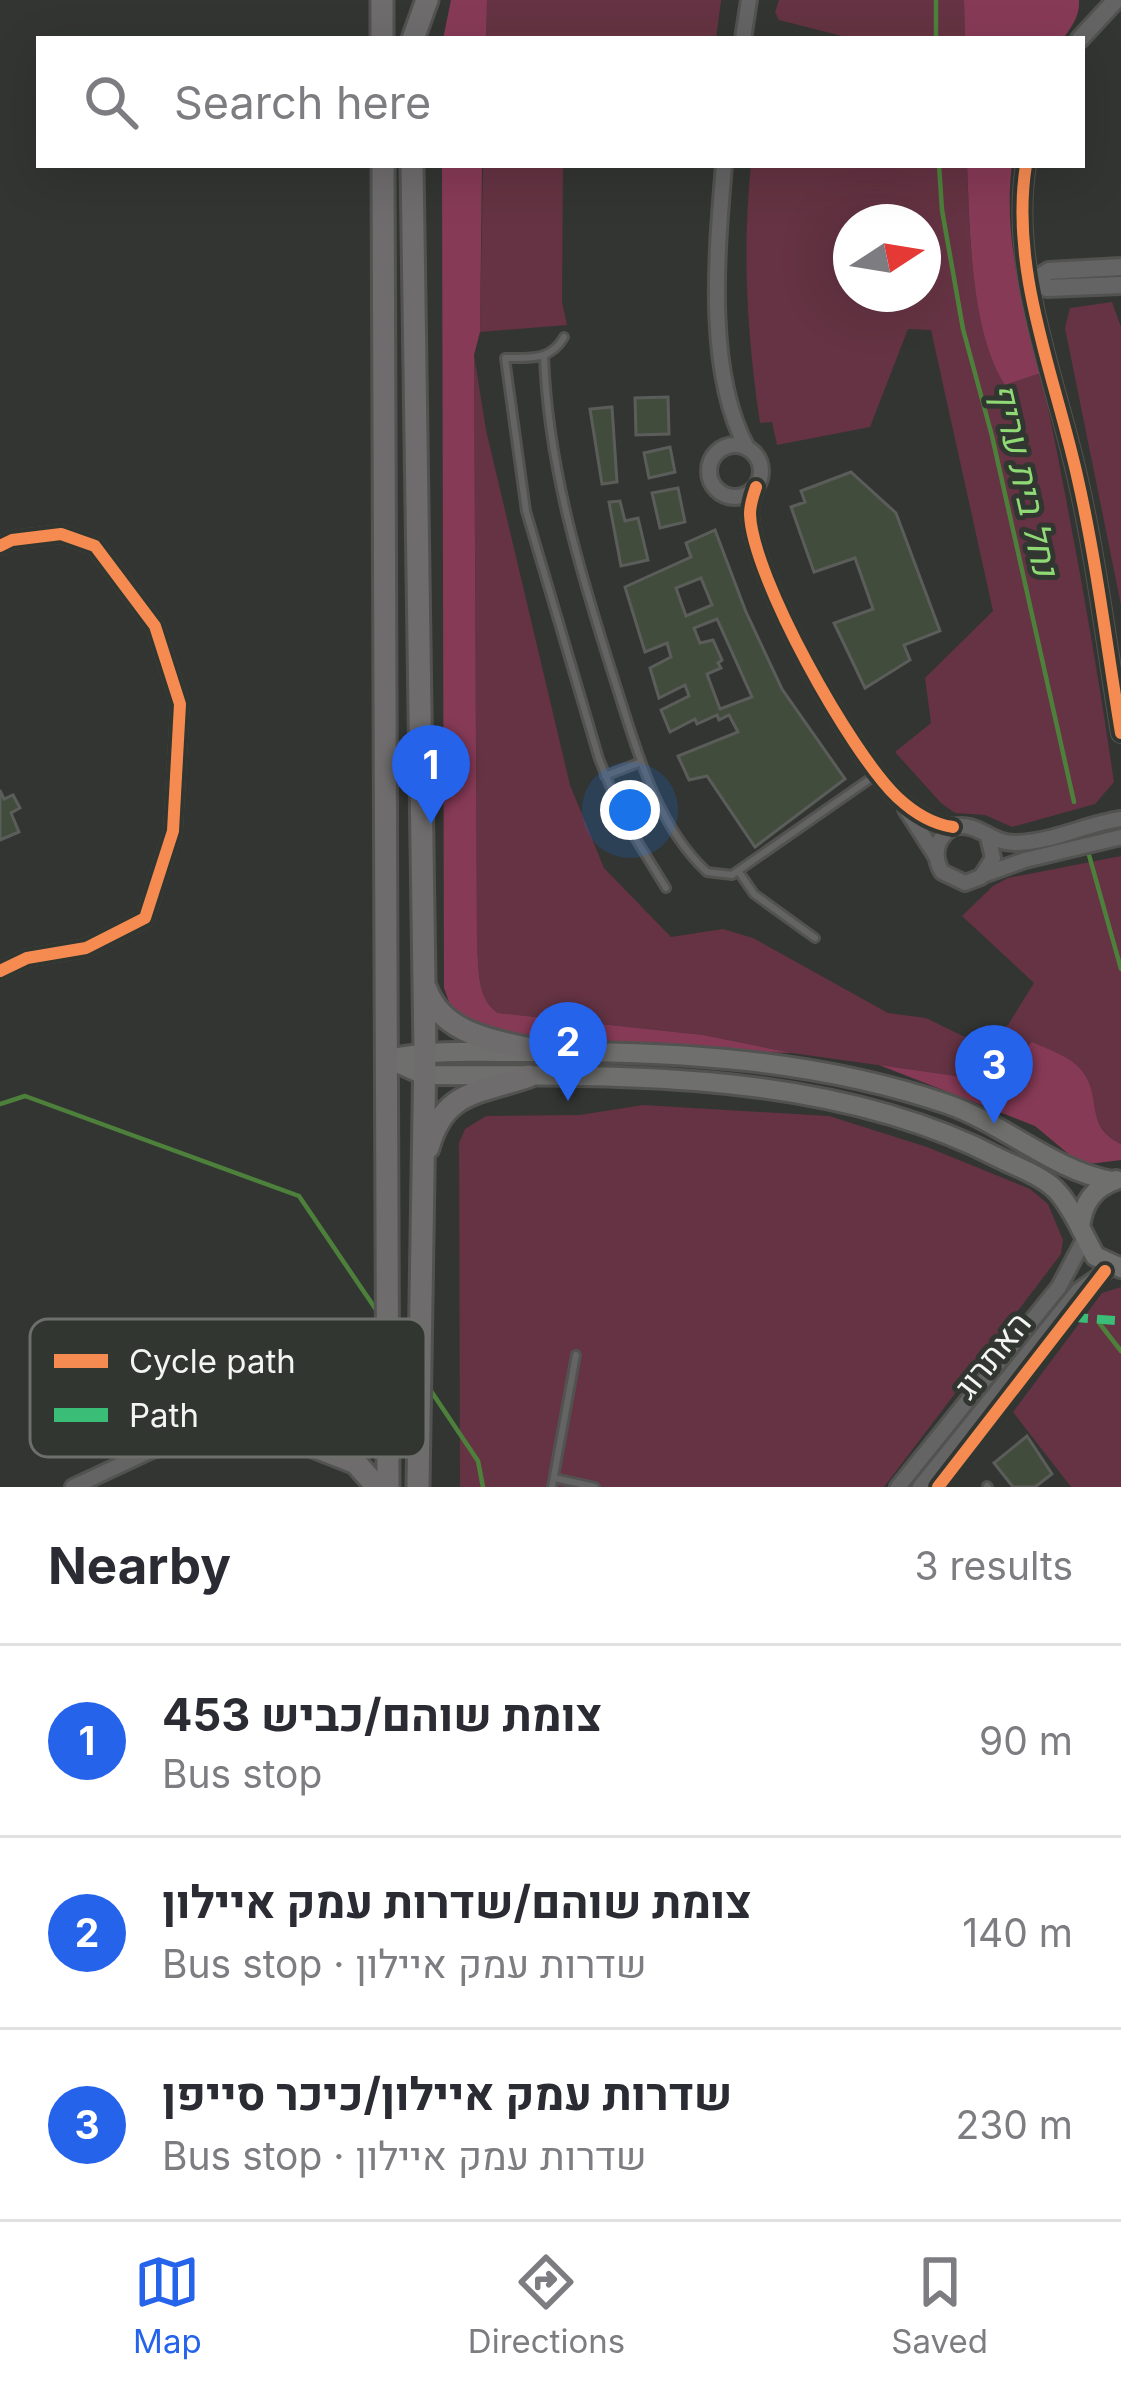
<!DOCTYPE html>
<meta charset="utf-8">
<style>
:root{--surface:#fff;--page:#f7f7f7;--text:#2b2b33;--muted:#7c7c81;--line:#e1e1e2;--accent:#2563eb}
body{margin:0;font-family:Inter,Heebo,sans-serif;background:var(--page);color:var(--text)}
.compass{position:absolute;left:833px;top:204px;width:108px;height:108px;border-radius:50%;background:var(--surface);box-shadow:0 12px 48px #0002;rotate:78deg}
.you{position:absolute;left:630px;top:810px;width:42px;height:42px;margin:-30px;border:9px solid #fff;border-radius:50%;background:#1a73e8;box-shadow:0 0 0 18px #1a73e833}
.badge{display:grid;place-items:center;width:78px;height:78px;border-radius:50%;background:var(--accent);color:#fff;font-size:39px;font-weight:700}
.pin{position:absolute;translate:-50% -99px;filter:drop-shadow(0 3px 6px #0008)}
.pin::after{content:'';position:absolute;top:63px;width:42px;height:36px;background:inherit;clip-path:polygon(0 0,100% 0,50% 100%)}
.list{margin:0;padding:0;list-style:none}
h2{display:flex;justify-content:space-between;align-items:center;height:156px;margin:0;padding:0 48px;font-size:51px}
h2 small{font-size:39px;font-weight:400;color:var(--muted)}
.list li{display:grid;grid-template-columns:78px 1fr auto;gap:36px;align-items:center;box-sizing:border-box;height:192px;padding:0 48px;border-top:3px solid var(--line)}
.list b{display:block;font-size:45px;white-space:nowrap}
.list p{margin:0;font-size:39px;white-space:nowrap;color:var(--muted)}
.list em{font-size:39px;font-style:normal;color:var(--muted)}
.icon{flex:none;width:66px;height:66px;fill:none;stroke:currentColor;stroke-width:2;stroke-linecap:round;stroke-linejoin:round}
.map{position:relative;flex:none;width:1121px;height:1487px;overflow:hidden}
.search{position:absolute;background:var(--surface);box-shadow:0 12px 48px #0002;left:36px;right:36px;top:36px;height:132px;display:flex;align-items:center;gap:30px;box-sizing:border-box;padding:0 42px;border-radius:0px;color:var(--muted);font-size:45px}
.sheet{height:732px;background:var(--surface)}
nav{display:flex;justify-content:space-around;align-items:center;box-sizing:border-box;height:168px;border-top:3px solid var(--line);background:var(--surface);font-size:33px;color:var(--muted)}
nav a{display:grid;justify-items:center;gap:6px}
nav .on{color:var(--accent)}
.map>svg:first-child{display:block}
</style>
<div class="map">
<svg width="1121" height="1487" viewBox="0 0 1121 1487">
<rect width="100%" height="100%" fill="#333532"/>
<path fill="#653343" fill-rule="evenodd" d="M 487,0 L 721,0 L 721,1 L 716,39 L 486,39 Z
M 779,0 L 964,0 L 965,39 L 854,39 L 779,20 L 775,12 Z
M 483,165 L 563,165 L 562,302 L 567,325 L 480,332 Z
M 751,165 L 967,165 C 970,236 970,321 1005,385 L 1041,373 C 1069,509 1094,644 1114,782 L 1095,804 L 1012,827 L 985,815 L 955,813 L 941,803 L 895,752 L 931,723 L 925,678 L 993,611 L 931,330 L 908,329 L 870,427 L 777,445 L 772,422 L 760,423 C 747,336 742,252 751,165 ZM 851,222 L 923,222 L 923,294 L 851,294 Z
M 1112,302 L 1121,327 L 1121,605 L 1065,328 L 1070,308 Z
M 474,355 L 486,430 L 570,785 L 604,868 L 671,937 L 723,929 L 753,938 L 888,1013 L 926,1018 L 977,1043 L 1008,1025 L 1034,983 L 962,916 L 993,886 L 1008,878 L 1121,856 L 1121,1144 C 1092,1130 1092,1101 1084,1073 L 970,1078 L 792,1053 L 703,1035 L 498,1013 C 476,999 479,967 477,944 Z
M 643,1105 L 829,1116 L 927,1147 L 1030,1189 L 1048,1204 L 1063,1240 L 1061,1254 L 884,1487 L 460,1487 L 459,1143 L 465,1129 L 486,1116 L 580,1115 Z
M 1121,1287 L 1121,1487 L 1071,1487 L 1013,1412 L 1102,1293 Z"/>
<path fill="#873a56" d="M 451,0 L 487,0 L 486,39 L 443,39 Z
M 964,0 L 1079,0 C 1080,16 1072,26 1063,39 L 965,39 Z
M 442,165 L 482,165 L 480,332 L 474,355 L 477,944 C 479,967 476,999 498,1013 L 703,1035 L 792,1053 C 728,1051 495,1056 456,1013 C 450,1008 447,995 444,988 Z
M 967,165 L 1012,165 C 1003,235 1022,306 1041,373 L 1005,385 C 970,330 970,229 967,165 Z
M 1032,1042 C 1049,1050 1070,1056 1082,1071 C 1103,1098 1083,1125 1121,1144 L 1121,1160 L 1089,1164 L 1077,1161 L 1035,1126 L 879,1065 L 970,1078 L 1000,1077 Z"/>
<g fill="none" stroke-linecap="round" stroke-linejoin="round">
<path stroke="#4d813b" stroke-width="4.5" d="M 936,39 L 936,0
M 939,165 L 942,210 L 963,329 L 992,436 L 1074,802
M 1089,855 L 1121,969
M 0,1104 L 25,1096 L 299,1196 L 379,1314
M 1100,1324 L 1121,1351
M 395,1338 L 412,1364
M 429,1388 L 478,1461 L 483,1487"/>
</g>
<path fill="#424c3c" stroke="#5b5d5a" stroke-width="3" fill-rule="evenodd" d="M 668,397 L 669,434 L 636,435 L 635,398 Z
M 612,407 L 617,482 L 602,484 L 590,409 Z
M 670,447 L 675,472 L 649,478 L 644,453 Z
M 851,472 L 896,513 L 940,631 L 904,645 L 910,660 L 865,688 L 834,623 L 873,609 L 855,558 L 814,572 L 791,507 L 805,502 L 801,491 Z
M 678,488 L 685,522 L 660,528 L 652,493 Z
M 620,501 L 625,521 L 638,518 L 648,560 L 621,566 L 609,502 Z
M 715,530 L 746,612 L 782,689 L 845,779 L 755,847 L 707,776 L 689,780 L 678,756 L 738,732 L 729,715 L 719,720 L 717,715 L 697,724 L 695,719 L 670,732 L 661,710 L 689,696 L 685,685 L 659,698 L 650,668 L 671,657 L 667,643 L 645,652 L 625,587 L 691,557 L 686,543 ZM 701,578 L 712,605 L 686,616 L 676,588 ZM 717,619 L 752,697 L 720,709 L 707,674 L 721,668 L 718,663 L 722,660 L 713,640 L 700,643 L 694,628 Z
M 0,790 L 4,799 L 13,795 L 20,808 L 11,813 L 19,832 L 0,840 Z
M 1027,1436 L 1052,1474 L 1035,1487 L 1013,1487 L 994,1463 Z"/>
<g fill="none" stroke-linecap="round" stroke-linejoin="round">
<defs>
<path id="service" d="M 564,337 C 551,361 529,358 505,358 L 526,511 L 599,759 L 623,818 L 666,888
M 544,356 C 548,468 581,575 615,682 C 636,747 655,824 707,872 L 732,875 L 877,774
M 605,776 L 641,762
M 739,872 L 754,894 L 815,938
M 554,1478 L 595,1487
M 987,1486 L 988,1487
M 552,1487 L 576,1355"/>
<path id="minor" d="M 743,39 L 749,0
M 724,165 C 717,250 705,371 747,448
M709 471a26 26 0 1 1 52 0a26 26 0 1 1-52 0Z
M 756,487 C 753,496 750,504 750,514 C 752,577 851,753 897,797 C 913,812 931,824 953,827
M 0,546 L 12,540 L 61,534 L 95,546 L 155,626 L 180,704 L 173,831 L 145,918 L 86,948 L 27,958 L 0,971
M 906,809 L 936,856
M 988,837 L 993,858 L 981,877 L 965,883 L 942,872 C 932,855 936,838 953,827 C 979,821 990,844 1016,843 C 1053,842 1086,824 1121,819
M 983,875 L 1025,860 L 1121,837
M 236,1431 C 295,1446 360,1456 418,1433
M 73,1487 L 152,1450 L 278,1420 L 388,1418 L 418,1433
M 898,1487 L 1059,1287 L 1084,1240
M 920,1487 L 1078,1291 L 1113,1266"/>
<path id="tertiary" d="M 1080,39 L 1115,1
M 1026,165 C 1009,270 1056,379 1078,480 C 1097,564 1107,649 1121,733
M 1031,282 L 1049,271 L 1121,267
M 1031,282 L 1047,288 L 1121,285"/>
<path id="secondary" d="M 388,1059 C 439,1048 490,1053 542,1052 C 678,1051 818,1060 947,1104 C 1005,1124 1052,1170 1112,1181
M 388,1059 L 424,1075 C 615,1076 825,1068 999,1158 C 1017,1167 1040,1175 1055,1189 C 1066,1200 1073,1214 1080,1227
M 1116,1180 C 1093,1188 1083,1203 1080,1227 L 1095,1256 L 1121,1268"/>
<path id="primary" d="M 382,0 L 382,39
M 413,39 L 427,0
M 383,165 L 388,1487
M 412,165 L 425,1051 L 418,1487
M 426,989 C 444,1038 502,1041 546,1053
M 428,1148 C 444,1090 478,1094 529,1076
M 317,1418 C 350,1405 374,1386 386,1352
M 313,1446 L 356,1463 L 377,1487"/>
</defs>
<use href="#service" stroke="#525351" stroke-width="12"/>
<use href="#minor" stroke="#525351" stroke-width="20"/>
<use href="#tertiary" stroke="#525351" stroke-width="22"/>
<use href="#secondary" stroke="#525351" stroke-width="24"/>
<use href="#primary" stroke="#525351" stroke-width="27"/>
<use href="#service" stroke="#656464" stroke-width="6"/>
<use href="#minor" stroke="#656464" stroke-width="14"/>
<use href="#tertiary" stroke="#656464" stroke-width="16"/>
<use href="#secondary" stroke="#6f6f6e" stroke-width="18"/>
<use href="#primary" stroke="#6e6c6d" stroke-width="21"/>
<path stroke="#3abd76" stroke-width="9" stroke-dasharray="18 9" stroke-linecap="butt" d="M 1070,1317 L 1121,1321"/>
<defs>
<path id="cycleway" d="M 1026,165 C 1009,270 1056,379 1078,480 C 1097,564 1107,649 1121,733
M 756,487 C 753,496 750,504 750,514 C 752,577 851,753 897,797 C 913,812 931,824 953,827
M 0,546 L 12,540 L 61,534 L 95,546 L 155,626 L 180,704 L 173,831 L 145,918 L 86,948 L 27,958 L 0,971
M 938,1487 L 1105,1271"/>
</defs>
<use href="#cycleway" stroke="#323631" stroke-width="20"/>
<use href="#cycleway" stroke="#f68b52" stroke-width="12"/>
</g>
<g text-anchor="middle" stroke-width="10" stroke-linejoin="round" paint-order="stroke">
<g font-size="33" fill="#f2f5f1" stroke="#323631">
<text transform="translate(992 1355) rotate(-51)" y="12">האתרוג</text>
</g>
<g font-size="36" font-style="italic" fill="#8fda75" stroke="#323631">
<text transform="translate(1025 479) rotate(77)" y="13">נחל בית עריף</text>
</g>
</g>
<rect x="30" y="1319" width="396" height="138" rx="18" fill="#323631" stroke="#6c6f6b" stroke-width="3"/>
<rect x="54" y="1354" width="54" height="14" fill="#f68b52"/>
<rect x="54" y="1408" width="54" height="14" fill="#3abd76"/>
<g font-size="33" fill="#f2f5f1">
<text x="129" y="1373">Cycle path</text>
<text x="129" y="1427">Path</text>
</g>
</svg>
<svg class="compass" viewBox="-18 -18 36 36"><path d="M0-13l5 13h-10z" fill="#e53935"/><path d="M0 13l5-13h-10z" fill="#7c7c81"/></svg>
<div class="you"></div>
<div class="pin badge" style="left:431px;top:824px">1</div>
<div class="pin badge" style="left:568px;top:1101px">2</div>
<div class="pin badge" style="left:994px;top:1124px">3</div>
<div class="search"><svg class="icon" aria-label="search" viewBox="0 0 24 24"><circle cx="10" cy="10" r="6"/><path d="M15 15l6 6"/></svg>Search here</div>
</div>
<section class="sheet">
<h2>Nearby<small>3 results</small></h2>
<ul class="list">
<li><span class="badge">1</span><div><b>צומת שוהם/כביש 453</b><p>Bus stop</p></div><em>90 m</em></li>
<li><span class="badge">2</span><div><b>צומת שוהם/שדרות עמק איילון</b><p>Bus stop · שדרות עמק איילון</p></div><em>140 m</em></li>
<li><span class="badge">3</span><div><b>שדרות עמק איילון/כיכר סייפן</b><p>Bus stop · שדרות עמק איילון</p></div><em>230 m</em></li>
</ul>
</section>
<nav>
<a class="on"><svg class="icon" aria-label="map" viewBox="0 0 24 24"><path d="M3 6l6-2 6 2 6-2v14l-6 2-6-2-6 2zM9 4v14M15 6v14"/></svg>Map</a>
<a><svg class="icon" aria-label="directions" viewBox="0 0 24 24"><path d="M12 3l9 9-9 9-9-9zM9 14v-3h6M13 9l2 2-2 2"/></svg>Directions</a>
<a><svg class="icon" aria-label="saved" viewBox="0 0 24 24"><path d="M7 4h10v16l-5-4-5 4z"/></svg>Saved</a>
</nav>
